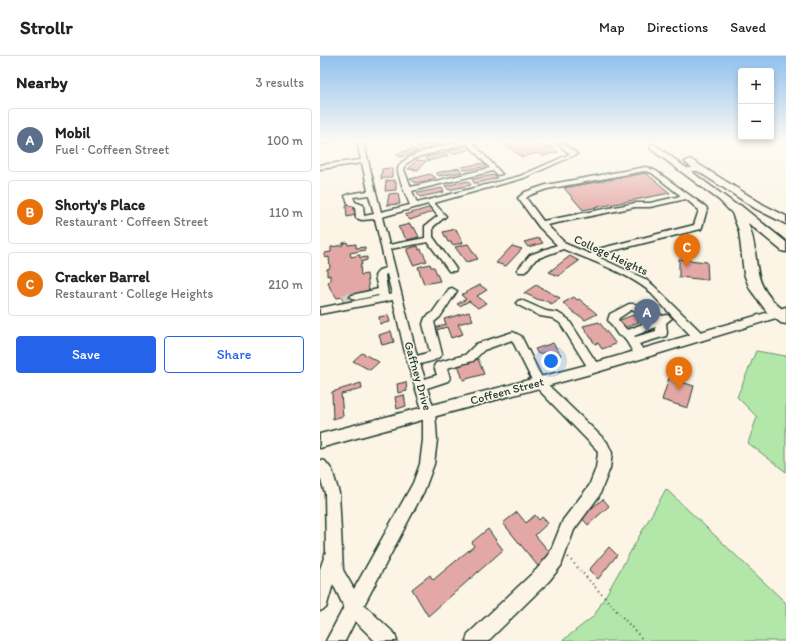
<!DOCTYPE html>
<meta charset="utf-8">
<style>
:root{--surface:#fff;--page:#f6f6f6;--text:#222;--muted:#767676;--line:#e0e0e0;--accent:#2563eb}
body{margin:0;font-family:Itim,sans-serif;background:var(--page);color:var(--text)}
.controls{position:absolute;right:12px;top:12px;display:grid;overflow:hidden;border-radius:4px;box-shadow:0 2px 6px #0003}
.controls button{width:36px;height:36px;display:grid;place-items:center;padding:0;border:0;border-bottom:1px solid var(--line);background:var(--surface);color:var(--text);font:20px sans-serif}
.you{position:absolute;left:231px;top:305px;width:14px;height:14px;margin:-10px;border:3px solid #fff;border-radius:50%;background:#1a73e8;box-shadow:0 0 0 6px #1a73e833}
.badge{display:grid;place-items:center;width:26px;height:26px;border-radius:50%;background:var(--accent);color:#fff;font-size:13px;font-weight:700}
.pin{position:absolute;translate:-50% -33px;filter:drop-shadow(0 1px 2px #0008)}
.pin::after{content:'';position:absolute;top:21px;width:14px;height:12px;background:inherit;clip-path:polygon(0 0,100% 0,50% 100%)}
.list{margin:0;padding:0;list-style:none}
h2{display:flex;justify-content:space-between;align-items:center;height:52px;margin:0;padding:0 16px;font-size:17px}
h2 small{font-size:13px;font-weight:400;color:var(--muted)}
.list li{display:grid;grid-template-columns:26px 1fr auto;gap:12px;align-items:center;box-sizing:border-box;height:64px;margin:0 8px 8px;padding:0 8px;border:1px solid var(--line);border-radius:4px}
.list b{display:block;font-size:15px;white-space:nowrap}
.list p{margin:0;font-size:13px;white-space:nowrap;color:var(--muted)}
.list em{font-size:13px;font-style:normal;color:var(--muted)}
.actions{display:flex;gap:8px;padding:12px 16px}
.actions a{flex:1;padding:9px 0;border:1px solid var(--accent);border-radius:4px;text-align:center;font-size:14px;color:var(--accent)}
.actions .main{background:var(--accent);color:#fff}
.map{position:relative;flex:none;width:466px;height:585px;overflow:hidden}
header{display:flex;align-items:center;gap:24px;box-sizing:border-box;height:56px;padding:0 20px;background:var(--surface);border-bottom:1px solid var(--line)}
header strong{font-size:19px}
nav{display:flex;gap:22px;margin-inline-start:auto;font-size:14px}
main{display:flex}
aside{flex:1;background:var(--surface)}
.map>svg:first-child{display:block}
</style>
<header>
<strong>Strollr</strong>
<nav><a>Map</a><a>Directions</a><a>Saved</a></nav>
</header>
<main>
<aside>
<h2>Nearby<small>3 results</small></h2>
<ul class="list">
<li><span class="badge" style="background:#5c6f8a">A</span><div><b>Mobil</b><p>Fuel · Coffeen Street</p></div><em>100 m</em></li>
<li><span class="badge" style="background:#e8710a">B</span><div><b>Shorty's Place</b><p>Restaurant · Coffeen Street</p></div><em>110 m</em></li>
<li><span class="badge" style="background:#e8710a">C</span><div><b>Cracker Barrel</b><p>Restaurant · College Heights</p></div><em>210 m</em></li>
</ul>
<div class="actions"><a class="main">Save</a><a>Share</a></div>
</aside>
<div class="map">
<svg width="466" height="585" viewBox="0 0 466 585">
<rect width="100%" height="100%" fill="#fcf5e5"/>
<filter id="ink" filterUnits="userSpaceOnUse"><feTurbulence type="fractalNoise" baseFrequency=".025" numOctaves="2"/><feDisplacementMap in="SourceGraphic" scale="8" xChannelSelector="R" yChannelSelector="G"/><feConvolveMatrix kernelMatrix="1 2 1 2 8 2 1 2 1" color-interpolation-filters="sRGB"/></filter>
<g filter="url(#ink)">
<path fill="#b2e7a9" stroke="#68926e" d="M 436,295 L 466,300 L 466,416 L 428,387 L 437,361 L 417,341 Z
M 346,433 L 466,547 L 466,585 L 242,585 L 274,560 Z"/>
<path fill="#e3a8a6" stroke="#1f3d34" d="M 180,85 L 222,85 L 217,86 L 225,91 L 229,90 L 238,96 L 223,100 L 218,97 L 202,101 Z
M 116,86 L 120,88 L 103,94 L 98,91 Z
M 146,90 L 150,93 L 133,98 L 127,95 Z
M 93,93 L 99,95 L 84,100 L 80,101 L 76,98 Z
M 126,97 L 128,100 L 108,105 L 105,101 Z
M 97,104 L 106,105 L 98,114 L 88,113 Z
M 163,107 L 166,110 L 148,114 L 144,114 L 142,111 Z
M 70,112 L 72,113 L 72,121 L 61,123 L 62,113 Z
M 139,112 L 142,116 L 119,120 L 116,117 Z
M 326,117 L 350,137 L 263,154 L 244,132 Z
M 110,118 L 116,122 L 96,127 L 90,123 Z
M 174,119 L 177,122 L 158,127 L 154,127 L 152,123 Z
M 75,124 L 74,126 L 76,126 L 76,134 L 65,135 L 66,125 Z
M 148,125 L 151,129 L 129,134 L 125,130 Z
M 122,132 L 124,136 L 100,141 L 97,137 Z
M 78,137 L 80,148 L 67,149 L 69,138 Z
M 33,148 L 35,159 L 27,161 L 26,150 Z
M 111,151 L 114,155 L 90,164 L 85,159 Z
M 90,168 L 92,172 L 94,171 L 99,181 L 87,184 L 78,171 Z
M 136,173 L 143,187 L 132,189 L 131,186 L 128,186 L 123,176 Z
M 219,182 L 223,187 L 208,191 L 204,186 Z
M 27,186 L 28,189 L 36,188 L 36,192 L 45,191 L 45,194 L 30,197 L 31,201 L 40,199 L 40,202 L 47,201 L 47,204 L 41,206 L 42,209 L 40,209 L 41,219 L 47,218 L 49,235 L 35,238 L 36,244 L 23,247 L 23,241 L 17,242 L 10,232 L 8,226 L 10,225 L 10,219 L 7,220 L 7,213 L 10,212 L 9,201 L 5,202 L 5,197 L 11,196 L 11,191 L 23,189 L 23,187 Z
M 148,188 L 158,203 L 146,206 L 135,191 Z
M 98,190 L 99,194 L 101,193 L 107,205 L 93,209 L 87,195 L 87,193 Z
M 192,190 L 202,193 L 186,210 L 176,207 Z
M 250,200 L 259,205 L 238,220 L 229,216 Z
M 359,203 L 387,206 L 388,224 L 359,221 Z
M 110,208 L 111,211 L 114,211 L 120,225 L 104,228 L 98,211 Z
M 160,229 L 167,234 L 157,240 L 166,247 L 158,252 L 149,245 L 140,250 L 137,248 L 146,243 L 141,239 Z
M 216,229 L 240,242 L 232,248 L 226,245 L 219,244 L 204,237 Z
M 254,241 L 257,244 L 259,243 L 277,258 L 265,264 L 260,260 L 258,260 L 243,247 Z
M 149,256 L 153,264 L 138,268 L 143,278 L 131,282 L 127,271 L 116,274 L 115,272 L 126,268 L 124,263 Z
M 68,259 L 70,266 L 60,268 L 59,261 Z
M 313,259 L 319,266 L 302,273 L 295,266 Z
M 279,266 L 296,288 L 282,293 L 278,287 L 275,288 L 263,270 Z
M 334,271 L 338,276 L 317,283 L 312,278 Z
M 71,275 L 74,286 L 62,289 L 59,279 Z
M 233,287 L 241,299 L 231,302 L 227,296 L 218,298 L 215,293 Z
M 42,297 L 59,306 L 50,314 L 33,305 Z
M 158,303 L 164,318 L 143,324 L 138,308 Z
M 349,322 L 374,330 L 368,352 L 342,344 Z
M 86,326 L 87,335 L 78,337 L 77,328 Z
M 41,327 L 42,333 L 21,338 L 23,360 L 13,363 L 12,336 Z
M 84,339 L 86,350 L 77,353 L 75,341 Z
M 283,443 L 289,450 L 268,469 L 261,461 Z
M 197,456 L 206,467 L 215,459 L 219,464 L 222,461 L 228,467 L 215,479 L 234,501 L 221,514 L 183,467 Z
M 168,473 L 183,494 L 108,560 L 92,533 L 110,519 L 113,524 L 154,490 L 152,486 Z
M 289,491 L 297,499 L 278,523 L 269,514 Z"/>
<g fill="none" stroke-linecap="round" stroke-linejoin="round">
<path stroke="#d0d0c2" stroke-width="10" stroke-dasharray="10 5" stroke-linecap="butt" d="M 23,244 L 35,241"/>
<defs>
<path id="minor" d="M 0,85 L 11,85 L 0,89 Z
M 37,85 L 43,85 L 61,156 L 90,149 C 87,141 78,121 78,114 C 78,98 129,89 142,85 L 151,85 L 182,118 L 177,119 L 173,115 L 92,135 L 97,147 L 200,120 L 250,98 L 234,85 L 240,85 L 257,98 L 204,122 L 114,147 L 126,160 L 113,171 L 113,181 L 136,213 L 135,215 L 129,215 L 108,186 L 70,193 L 97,300 L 110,296 L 103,268 L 105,262 L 112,257 L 129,233 L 132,232 L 137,235 L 120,261 L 114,266 L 122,298 C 117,305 108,306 100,308 L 105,323 L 117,319 L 114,310 L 116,307 L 145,299 L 156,288 L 193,276 L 201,280 L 223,324 L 287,386 L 292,397 L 290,412 L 279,440 L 254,474 L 241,510 L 229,525 L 168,585 L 146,585 L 148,578 L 217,513 L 229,499 L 243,464 L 269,430 L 276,412 L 278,397 L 277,394 L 215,330 L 192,284 L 164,294 L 153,305 L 127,312 L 130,322 L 128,325 L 107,332 L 115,356 L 117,384 L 114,408 L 104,435 L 44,549 L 75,578 L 77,585 L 55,585 L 35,565 L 25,585 L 6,585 L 24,551 L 13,528 L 6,552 L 0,555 L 0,513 L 6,496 L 5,437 L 0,421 L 0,404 L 5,405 L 12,414 L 19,437 L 23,514 L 34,533 L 93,427 L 100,408 L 103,384 L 103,356 L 87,305 L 73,244 L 0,258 L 0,252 L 59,240 L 58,239 L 35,244 L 30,241 L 32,239 L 58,233 L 55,220 L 59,214 L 66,212 L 55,163 L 42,164 L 36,162 L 35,150 L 29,149 L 25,140 L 29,138 L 48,135 L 42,107 L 0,113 L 0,109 L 41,104 ZM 147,87 L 170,112 L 91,131 L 84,114 L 86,108 L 95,102 ZM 49,139 L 54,158 L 44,160 L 43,149 L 35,146 L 33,141 ZM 108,148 L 118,160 L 105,170 L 105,182 L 69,189 L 62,161 ZM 66,218 L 67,218 L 72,238 L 68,239 L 65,220 Z
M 326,111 L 336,115 L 386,151 L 387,153 L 382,171 L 381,173 L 284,197 L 278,201 L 325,223 L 334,230 L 383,278 L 384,281 L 383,284 L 375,284 L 328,234 C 305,216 270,204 243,193 L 216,203 L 205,216 L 199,216 L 197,214 L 210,199 L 237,189 L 219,171 L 198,142 L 205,136 L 226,129 ZM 325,115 L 332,117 L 361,140 L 330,147 L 315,147 L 223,165 L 206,142 L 210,139 L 227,133 ZM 366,143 L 379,154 L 374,169 L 278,193 L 270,198 L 246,188 L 227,169 L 315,151 L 330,151 Z
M 380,111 L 382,112 L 382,114 L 368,116 L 365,114 L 368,112 Z
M 201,244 L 226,255 L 238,257 L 248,263 L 278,309 L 280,312 L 278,315 L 274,316 L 270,315 L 240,267 L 232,262 L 220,260 L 198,249 L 196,247 L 198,245 Z
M 309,248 C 322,248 334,250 342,260 L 347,259 L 352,262 L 346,267 L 347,277 L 346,280 L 319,288 L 326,298 L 324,301 L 316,301 L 304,281 L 298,279 L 288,264 L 290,258 ZM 311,254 C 320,254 328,256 334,263 L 308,274 L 306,273 L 298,264 L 299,262 ZM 336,271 L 336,275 L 315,281 L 314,280 Z"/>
<path id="major" d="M 466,251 L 466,259 L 274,317 L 0,392 L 0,378 L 274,307 Z"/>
<path id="highway" d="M 334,88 L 415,148 L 420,149 L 466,186 L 466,196 L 462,195 L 428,167 C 443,204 426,227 466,256 L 466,268 L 461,267 L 447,256 L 430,233 L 424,218 L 419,175 L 412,157 L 399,144 L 331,93 L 330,91 L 331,89 Z
M 370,103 L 444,149 L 466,160 L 466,168 L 436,153 L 367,108 L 365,106 Z"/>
</defs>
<use href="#minor" stroke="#1f3d34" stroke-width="3"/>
<use href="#major" stroke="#1f3d34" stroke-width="3"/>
<use href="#highway" stroke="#1f3d34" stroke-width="3"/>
<path stroke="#1f3d34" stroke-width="2" stroke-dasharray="1 3.5" stroke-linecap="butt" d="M 248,501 L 324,585"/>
<use href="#minor" fill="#fcf5e5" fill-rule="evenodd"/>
<use href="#major" fill="#fcf5e5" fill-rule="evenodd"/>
<use href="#highway" fill="#fcf5e5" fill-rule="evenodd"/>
</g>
</g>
<linearGradient id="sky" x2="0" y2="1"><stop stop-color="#90c1ee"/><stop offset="0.51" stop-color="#fefaf3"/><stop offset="1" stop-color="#fefaf3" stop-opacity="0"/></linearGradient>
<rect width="466" height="167" fill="url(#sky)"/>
<g text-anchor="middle" stroke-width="3" stroke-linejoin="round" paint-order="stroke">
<g font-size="12" fill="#1f3d34" stroke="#fcf5e5">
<text transform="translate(291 199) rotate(25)" y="4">College Heights</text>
<text transform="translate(98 320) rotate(74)" y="4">Gaffney Drive</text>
<text transform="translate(187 335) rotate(-15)" y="4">Coffeen Street</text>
</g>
</g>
</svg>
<div class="controls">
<button>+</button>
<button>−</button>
</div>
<div class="you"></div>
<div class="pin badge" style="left:327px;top:276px;background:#5c6f8a">A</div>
<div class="pin badge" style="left:359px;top:334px;background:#e8710a">B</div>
<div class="pin badge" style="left:367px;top:211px;background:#e8710a">C</div>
</div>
</main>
